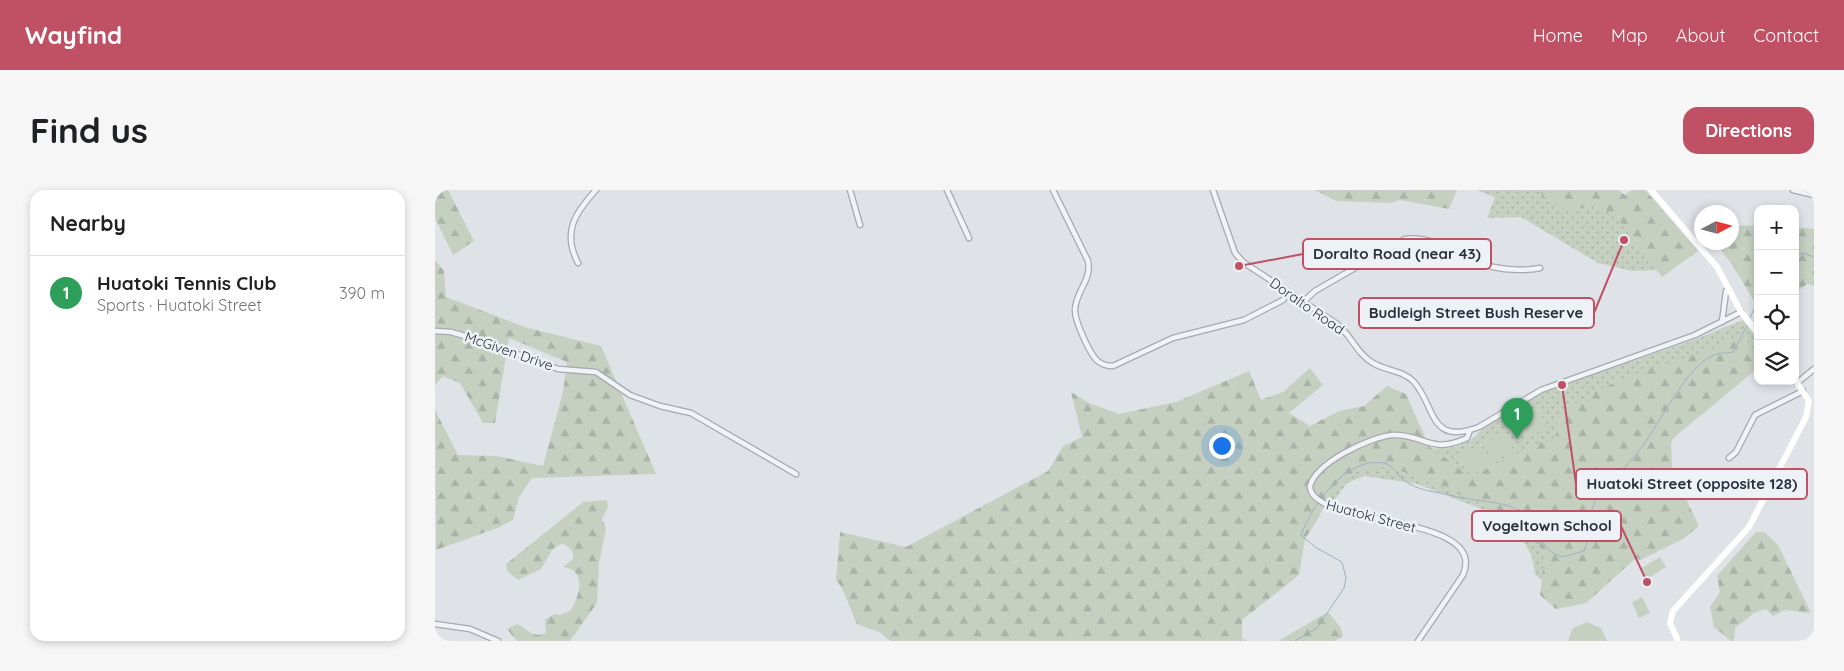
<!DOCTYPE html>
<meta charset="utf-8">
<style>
:root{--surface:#fff;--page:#f6f6f6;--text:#202124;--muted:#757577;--line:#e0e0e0;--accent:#c05063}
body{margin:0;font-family:Quicksand,sans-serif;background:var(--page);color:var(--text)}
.controls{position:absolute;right:15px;top:15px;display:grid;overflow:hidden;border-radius:10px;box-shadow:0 2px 8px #0003}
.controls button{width:45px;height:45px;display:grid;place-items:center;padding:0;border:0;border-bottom:1px solid var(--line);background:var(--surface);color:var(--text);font:25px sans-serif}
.compass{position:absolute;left:1259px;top:15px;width:45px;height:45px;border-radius:50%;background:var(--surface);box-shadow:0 2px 8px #0003;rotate:84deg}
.you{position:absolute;left:786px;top:255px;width:18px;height:18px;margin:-12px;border:4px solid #fff;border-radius:50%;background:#1a73e8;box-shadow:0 0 0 8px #1a73e833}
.badge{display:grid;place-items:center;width:32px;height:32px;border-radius:50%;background:var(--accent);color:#fff;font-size:16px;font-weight:700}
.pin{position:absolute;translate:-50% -41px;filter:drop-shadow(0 1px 2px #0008)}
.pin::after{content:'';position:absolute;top:26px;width:18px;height:15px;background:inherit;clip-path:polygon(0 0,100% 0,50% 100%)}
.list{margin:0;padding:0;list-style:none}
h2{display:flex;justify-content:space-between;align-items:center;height:65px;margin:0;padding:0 20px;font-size:21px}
h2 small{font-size:16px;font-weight:400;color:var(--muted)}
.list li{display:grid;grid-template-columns:32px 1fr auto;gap:15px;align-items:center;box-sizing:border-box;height:75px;padding:0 20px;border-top:1px solid var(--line)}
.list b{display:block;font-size:19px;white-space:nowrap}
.list p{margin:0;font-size:16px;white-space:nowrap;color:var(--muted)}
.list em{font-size:16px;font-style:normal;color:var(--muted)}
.icon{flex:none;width:28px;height:28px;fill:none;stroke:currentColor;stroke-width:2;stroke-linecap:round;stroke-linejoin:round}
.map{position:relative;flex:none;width:1379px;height:451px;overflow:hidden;border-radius:15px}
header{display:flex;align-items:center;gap:30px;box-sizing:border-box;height:70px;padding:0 25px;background:var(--accent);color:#fff}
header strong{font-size:24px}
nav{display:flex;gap:28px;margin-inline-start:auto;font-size:18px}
.intro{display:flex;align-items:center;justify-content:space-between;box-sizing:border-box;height:120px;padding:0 30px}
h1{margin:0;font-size:35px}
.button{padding:12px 22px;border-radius:15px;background:var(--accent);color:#fff;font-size:18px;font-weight:700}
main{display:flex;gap:30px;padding:0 30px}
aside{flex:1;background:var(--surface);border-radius:15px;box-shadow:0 2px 8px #0003}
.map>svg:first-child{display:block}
</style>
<header>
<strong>Wayfind</strong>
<nav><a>Home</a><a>Map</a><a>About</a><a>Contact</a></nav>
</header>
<div class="intro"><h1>Find us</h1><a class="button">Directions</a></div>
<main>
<aside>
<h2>Nearby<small></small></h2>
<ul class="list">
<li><span class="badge" style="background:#2e9e5b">1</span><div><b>Huatoki Tennis Club</b><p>Sports · Huatoki Street</p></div><em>390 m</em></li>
</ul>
</aside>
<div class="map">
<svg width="1379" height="451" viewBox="0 0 1379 451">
<defs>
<pattern id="grass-dots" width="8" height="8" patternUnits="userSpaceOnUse" patternTransform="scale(1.25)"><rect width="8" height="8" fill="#c5d0c1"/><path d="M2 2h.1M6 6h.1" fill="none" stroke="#a9b3a7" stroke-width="1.8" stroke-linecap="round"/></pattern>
<pattern id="forest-firs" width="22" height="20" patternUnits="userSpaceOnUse" patternTransform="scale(1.25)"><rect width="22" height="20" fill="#c5d0c1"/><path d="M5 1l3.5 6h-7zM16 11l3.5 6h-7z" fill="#a9b3a7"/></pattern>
</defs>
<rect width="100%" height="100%" fill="#dfe2e7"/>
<path fill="url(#grass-dots)" d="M 1041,0 L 1183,0 L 1190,5 L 1197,0 L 1210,0 L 1263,61 L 1234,80 L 1197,81 L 1163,73 L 1086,27 L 1052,28 L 1060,7 Z
M 1308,130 L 1323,150 L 1323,165 L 1251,213 L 1228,275 L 1111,394 L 1100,384 L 1097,367 L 1090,354 L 1065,332 L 1044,318 L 982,294 L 930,286 L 912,293 L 899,311 L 880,300 L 881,291 L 994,259 L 1020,257 L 1035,251 L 1057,230 L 1100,205 L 1256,151 Z"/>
<path fill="url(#forest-firs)" d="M 0,0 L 13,0 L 39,51 L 18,65 L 0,28 Z
M 880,0 L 1022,0 L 1014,19 L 965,10 L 955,13 L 901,11 Z
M 1104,0 L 1183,0 L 1190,5 L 1197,0 L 1210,0 L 1263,61 L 1227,87 L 1181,27 L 1158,11 L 1137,23 L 1110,10 Z
M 1297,35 L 1323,36 L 1323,118 L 1300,79 L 1281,53 L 1296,52 Z
M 1360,37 L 1379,39 L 1379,96 L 1372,94 L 1360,103 Z
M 0,70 L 9,81 L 11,107 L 93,138 L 166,156 L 221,284 L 97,288 L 84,307 L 78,330 L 65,337 L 1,360 L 0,220 L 23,265 L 62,266 L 108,276 L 128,202 L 132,172 L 74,148 L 60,233 L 48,233 L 25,193 L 8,186 L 0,195 Z
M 1305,144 L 1323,164 L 1323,178 L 1236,250 L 1237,280 L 1264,336 L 1248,349 L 1205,370 L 1201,368 L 1151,413 L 1121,419 L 1105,405 L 1109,370 L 1103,350 L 1067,322 L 964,280 L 947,277 L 933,278 L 918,283 L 898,297 L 883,329 L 870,349 L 864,385 L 807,430 L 807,448 L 812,451 L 455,451 L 446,443 L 422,434 L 407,398 L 401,390 L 405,342 L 471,357 L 613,281 L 628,256 L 647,247 L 636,202 L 654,213 L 684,224 L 741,212 L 814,181 L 826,210 L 848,202 L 875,178 L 888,195 L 854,223 L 875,236 L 904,221 L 929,216 L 952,196 L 971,204 L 994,256 L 1036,287 L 1094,257 L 1121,247 L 1122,230 L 1131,219 L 1163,200 L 1205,182 L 1277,159 Z
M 172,310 L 173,317 L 167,329 L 171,338 L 164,373 L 162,413 L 135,451 L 82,451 L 72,439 L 82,434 C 93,439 98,449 111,443 L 110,430 L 119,424 L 125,425 L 135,421 C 145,407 152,379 128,377 L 138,369 C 139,360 134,357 127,353 L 117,360 L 106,379 L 83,390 L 72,381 L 71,374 L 148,312 Z
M 1321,342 L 1329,342 L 1343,355 L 1376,423 L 1350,420 L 1338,426 L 1331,419 L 1319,423 L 1300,438 L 1299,451 L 1296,451 L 1279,437 L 1275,417 L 1285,402 L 1282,386 Z
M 893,422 L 906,438 L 908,447 L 899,451 L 843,451 Z"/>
<path fill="#c5d0c1" d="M 1102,216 L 1107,225 L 1086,238 L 1081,229 Z
M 1108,227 L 1113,236 L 1092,249 L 1086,239 Z
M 1068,240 L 1073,249 L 1052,262 L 1046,252 Z
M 1074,250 L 1079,260 L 1058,272 L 1053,263 Z
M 1045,254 L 1050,263 L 1029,276 L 1023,266 Z
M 1051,264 L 1056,274 L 1035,286 L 1030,277 Z
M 1225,367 L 1231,377 L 1211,390 L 1205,379 Z
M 1207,407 L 1215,423 L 1204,428 L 1197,412 Z
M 1152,432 L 1166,438 L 1172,451 L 1133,451 L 1138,438 Z"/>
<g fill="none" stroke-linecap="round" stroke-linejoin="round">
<path stroke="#9eb1c3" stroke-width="1" d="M 1360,65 L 1368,63 L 1379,67
M 1315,128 L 1323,110
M 860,451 L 882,438 L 909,398 L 911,388 L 907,372 L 880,357 L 866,345 C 877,315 911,266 949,273 C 958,275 962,285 969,290 C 981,301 1004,302 1019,306 C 1041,312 1073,310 1092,325 C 1102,334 1105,352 1114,360 C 1117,363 1124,365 1127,367 L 1149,361 C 1156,344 1152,322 1163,306 C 1172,292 1188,281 1199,267 C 1221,242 1250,176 1279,165 C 1284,163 1291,163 1298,162 L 1313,134"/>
<defs>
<path id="minor" d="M 415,0 L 425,35
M 512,0 L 534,48
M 618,0 L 653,71 C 657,90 641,101 640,119 C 639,129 655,166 664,172 C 668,175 673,176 678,176 L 738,148 L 809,130 L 848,110 L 854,102
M 778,0 L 800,63 L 808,72 L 902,134 C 916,145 922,164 938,173 C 951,181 968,180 979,192 C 1001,217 994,256 1044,237 L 1106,200 L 1260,145 L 1306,122
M 1358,0 L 1379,5
M 143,73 C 127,42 140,23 161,0
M 868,112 L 880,101 L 970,49 C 1003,45 1028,69 1058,77 C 1072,80 1092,81 1105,78
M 1287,132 L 1291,101 L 1293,99
M 0,141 L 16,142 L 47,151 L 123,179 L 161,182 L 195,205 L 225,216 L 256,223 L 361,284
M 1362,193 L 1379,179
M 1294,268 L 1301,262 L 1320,225 L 1368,201
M 0,434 L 35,439 L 63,451
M 983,451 L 1028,385 C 1055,322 875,338 875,296 C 881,273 934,247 958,245 C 990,244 995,265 1032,248 L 1035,240"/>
</defs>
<use href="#minor" stroke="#a5a9b0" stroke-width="7"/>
<use href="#minor" stroke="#f1f3f6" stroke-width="4.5"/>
<path stroke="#fff" stroke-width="6" d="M 1216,0 L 1282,77 L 1306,122 L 1323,143
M 1243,451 L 1235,433 L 1238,421 L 1314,337 L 1371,227 L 1374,211 L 1360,190"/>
</g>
<g text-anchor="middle" stroke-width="5" stroke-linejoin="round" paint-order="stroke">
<g font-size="14" fill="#2a313c" stroke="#eef1f5">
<text transform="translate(872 116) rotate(35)" y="5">Doralto Road</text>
<text transform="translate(74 161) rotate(19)" y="5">McGiven Drive</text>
<text transform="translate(936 326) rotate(15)" y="5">Huatoki Street</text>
</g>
</g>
<path fill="none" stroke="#c05063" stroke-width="2" d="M804 76L868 64M1189 50L1159 123M1127 195L1141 294M1212 392L1186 336"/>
<g fill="#c05063" stroke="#eef1f5" stroke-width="2">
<circle cx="804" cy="76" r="5"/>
<circle cx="1189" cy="50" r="5"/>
<circle cx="1127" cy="195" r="5"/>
<circle cx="1212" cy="392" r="5"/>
</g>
<g fill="#eef1f5" stroke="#c05063" stroke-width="2">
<rect x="868" y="49" width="188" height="30" rx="5"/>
<rect x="924" y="108" width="235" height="30" rx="5"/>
<rect x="1141" y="279" width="231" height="30" rx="5"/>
<rect x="1037" y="321" width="149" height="30" rx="5"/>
</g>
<g font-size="15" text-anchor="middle" font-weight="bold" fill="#2a313c">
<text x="962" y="69">Doralto Road (near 43)</text>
<text x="1041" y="128">Budleigh Street Bush Reserve</text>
<text x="1257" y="299">Huatoki Street (opposite 128)</text>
<text x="1112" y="341">Vogeltown School</text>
</g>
</svg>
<div class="controls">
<button>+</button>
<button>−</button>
<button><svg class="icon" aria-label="locate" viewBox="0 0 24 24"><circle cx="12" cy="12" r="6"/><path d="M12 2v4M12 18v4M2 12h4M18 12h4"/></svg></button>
<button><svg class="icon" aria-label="layers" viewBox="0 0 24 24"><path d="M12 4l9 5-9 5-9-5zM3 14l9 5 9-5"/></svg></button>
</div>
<svg class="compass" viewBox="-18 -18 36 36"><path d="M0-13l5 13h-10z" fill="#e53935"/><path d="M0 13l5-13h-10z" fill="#757577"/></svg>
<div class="you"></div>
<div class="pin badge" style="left:1082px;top:249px;background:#2e9e5b">1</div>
</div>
</main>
